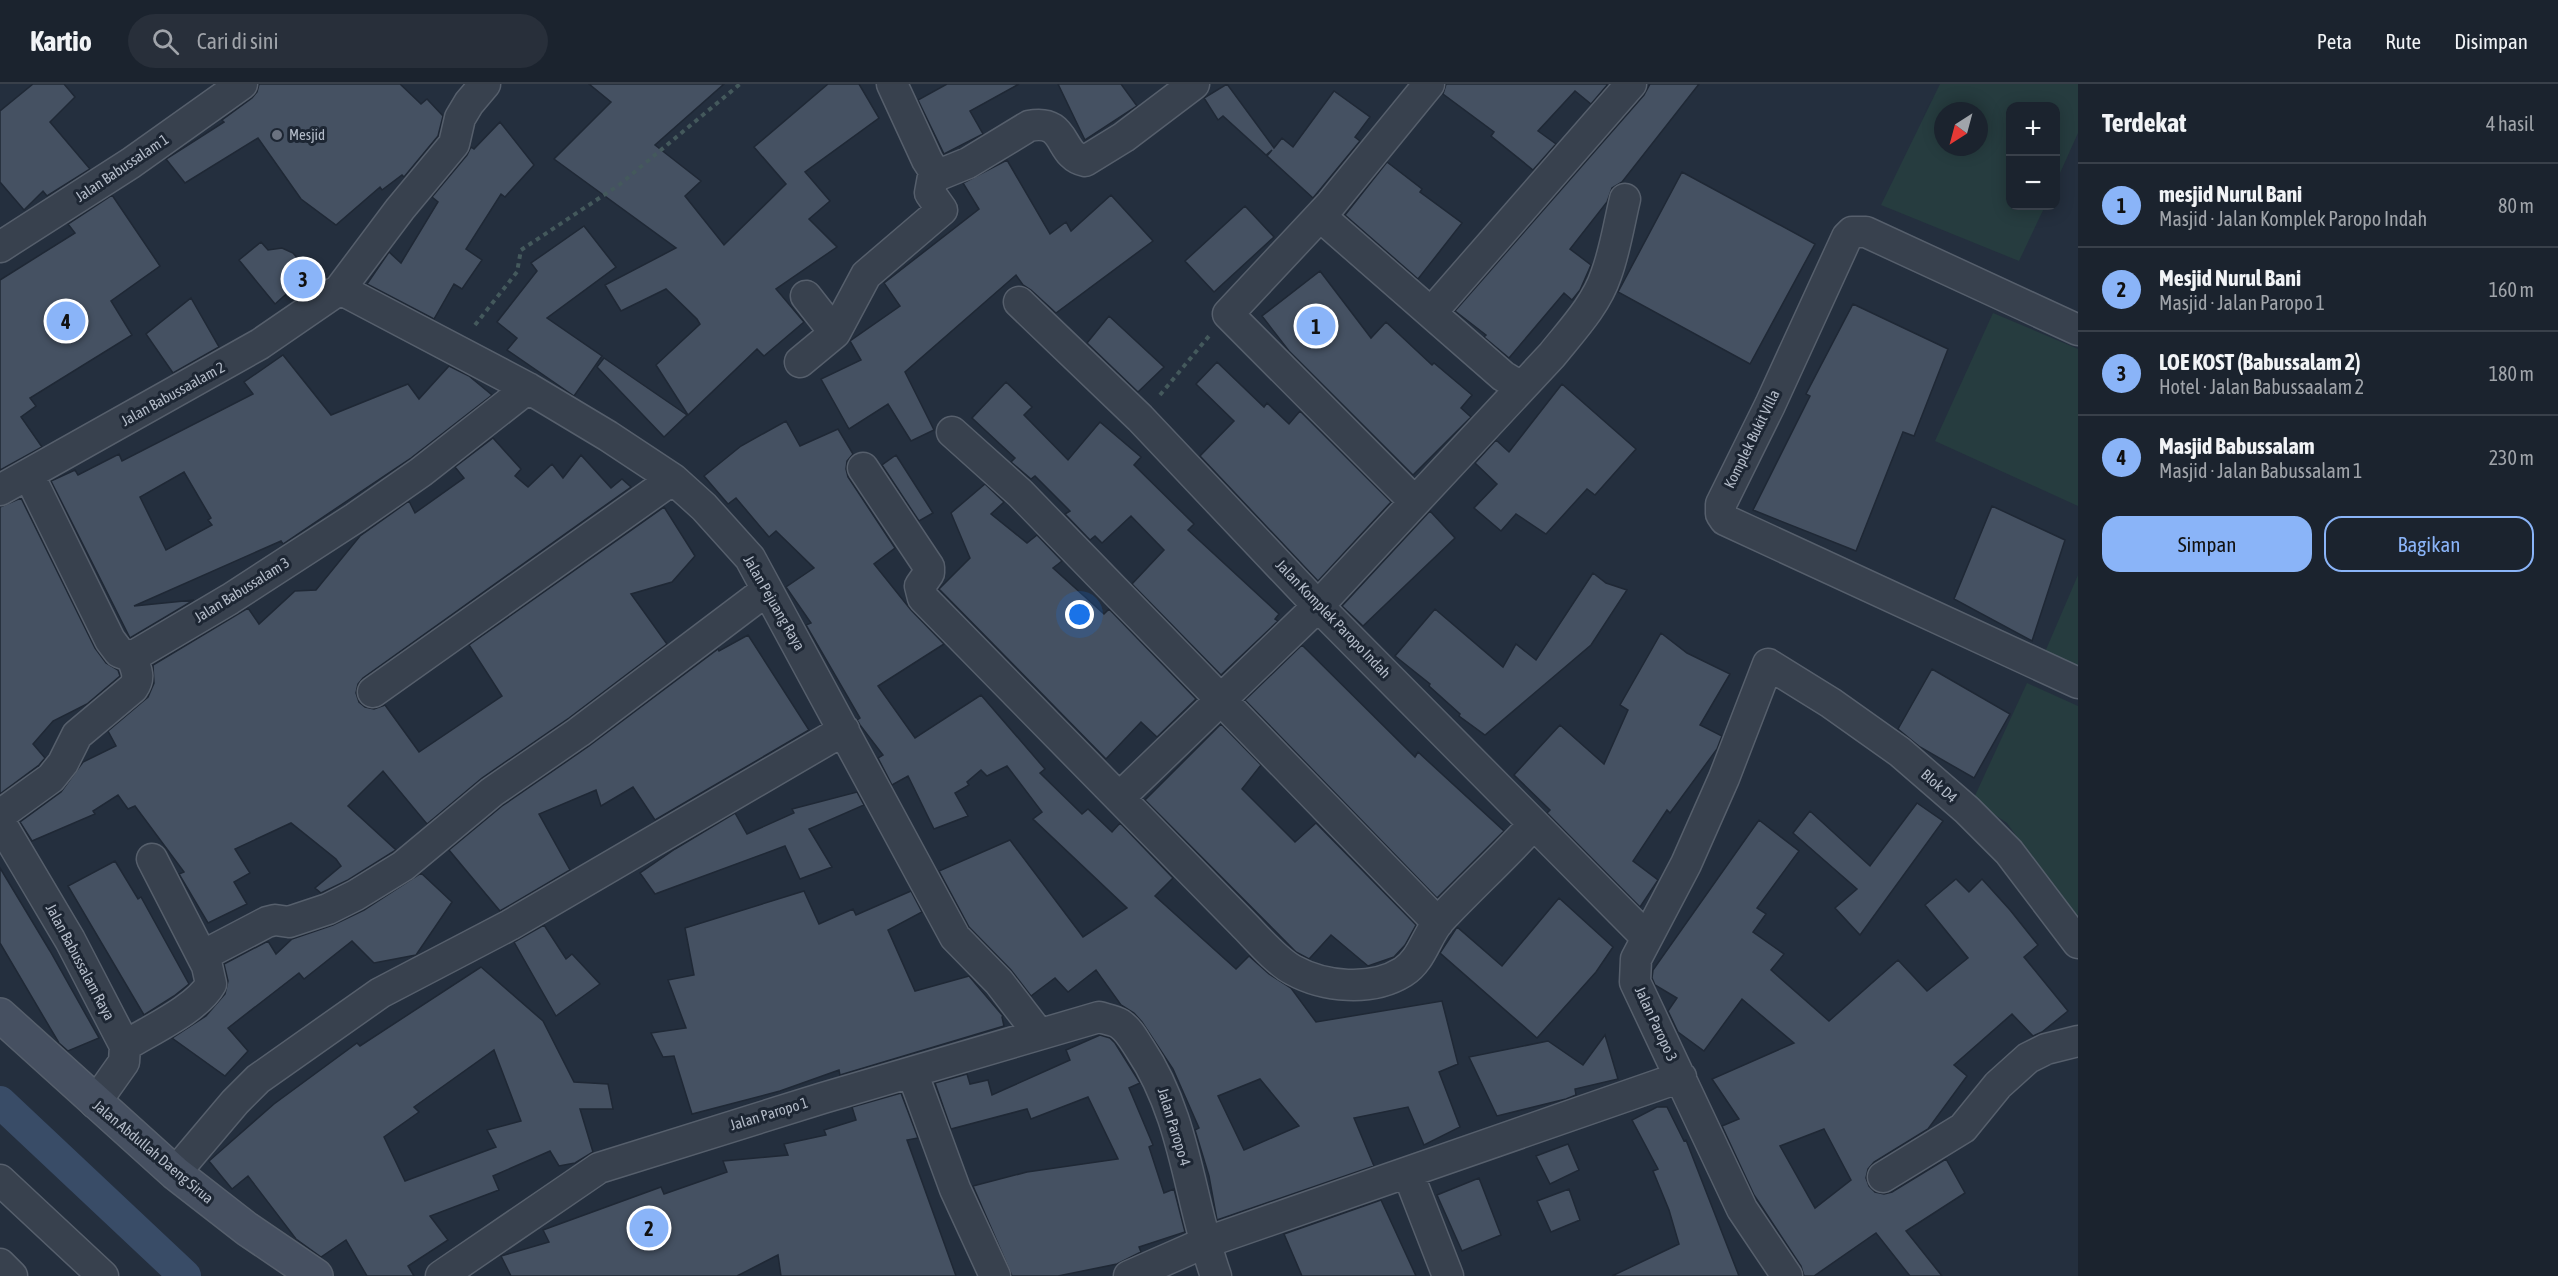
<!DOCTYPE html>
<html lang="id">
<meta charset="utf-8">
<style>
:root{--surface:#1b232e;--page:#282f3a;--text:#f1f3f6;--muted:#a0a4aa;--line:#39404a;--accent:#8ab4f8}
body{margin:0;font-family:"Asap Condensed",sans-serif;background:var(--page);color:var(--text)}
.controls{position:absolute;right:18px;top:18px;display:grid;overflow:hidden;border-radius:12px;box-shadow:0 3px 15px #0003}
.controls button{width:54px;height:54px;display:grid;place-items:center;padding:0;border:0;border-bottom:2px solid var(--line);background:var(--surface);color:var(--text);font:30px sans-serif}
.compass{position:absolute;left:1934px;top:18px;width:54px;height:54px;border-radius:50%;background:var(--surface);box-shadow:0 3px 15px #0003;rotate:216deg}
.you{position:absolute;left:1080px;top:531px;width:21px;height:21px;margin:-15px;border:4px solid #fff;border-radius:50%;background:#1a73e8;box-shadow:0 0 0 9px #1a73e833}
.badge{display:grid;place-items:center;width:39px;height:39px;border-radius:50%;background:var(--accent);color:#111;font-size:20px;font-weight:700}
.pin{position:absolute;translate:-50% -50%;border:3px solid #fff;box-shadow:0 2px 6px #0006}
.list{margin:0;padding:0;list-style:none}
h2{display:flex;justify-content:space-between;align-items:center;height:78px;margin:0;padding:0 24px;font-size:26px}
h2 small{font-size:20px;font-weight:400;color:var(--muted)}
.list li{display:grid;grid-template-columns:39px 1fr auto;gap:18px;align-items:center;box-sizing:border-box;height:84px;padding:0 24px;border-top:2px solid var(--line)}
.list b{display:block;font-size:22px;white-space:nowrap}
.list p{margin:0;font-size:20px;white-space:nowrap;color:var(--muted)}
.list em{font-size:20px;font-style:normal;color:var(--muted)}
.actions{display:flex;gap:12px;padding:18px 24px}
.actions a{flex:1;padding:14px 0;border:2px solid var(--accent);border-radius:18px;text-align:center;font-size:21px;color:var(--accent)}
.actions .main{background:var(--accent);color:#111}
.icon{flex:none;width:33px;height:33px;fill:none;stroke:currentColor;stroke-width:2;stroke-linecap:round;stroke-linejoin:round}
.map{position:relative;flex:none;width:2078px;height:1192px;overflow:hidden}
header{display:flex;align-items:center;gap:36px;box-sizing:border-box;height:84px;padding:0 30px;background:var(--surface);border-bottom:2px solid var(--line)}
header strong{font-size:28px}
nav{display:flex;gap:33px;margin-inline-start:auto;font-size:21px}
.search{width:420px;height:54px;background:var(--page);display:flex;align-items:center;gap:15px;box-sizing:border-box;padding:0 21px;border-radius:33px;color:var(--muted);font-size:22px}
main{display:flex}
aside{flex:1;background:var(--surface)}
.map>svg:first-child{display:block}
</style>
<header>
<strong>Kartio</strong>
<div class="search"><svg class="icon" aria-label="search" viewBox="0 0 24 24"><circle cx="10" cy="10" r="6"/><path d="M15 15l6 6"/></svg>Cari di sini</div>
<nav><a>Peta</a><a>Rute</a><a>Disimpan</a></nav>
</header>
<main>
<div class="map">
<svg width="2078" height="1192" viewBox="0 0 2078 1192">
<rect width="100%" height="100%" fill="#242f3e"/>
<path fill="#263c3f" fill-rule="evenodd" d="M 1940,0 L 2078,0 L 2078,49 L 2056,98 L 2056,22 L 2010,22 L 2010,122 L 2045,122 L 2019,177 L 1881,121 ZM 1943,27 L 1979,27 L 1979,63 L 1943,63 Z
M 1993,229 L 2078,265 L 2078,422 L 1935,357 Z
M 2078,491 L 2078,582 L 2045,568 Z
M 2027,599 L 2078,622 L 2078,838 L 2007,739 L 1973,716 Z"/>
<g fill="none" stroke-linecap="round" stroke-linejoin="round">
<path stroke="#394c67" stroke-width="32" d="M 0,1018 L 185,1192"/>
</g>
<path fill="#455162" stroke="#1f2835" stroke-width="1.5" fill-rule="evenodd" d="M 33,0 L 64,0 L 75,13 L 50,38 L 90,85 L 47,112 L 43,107 L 24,126 L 0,98 L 0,27 Z
M 259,0 L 400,0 L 421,20 L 427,15 L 443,32 L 438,52 L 404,93 L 402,91 L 382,106 L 380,103 L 336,141 L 301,115 L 258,54 L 185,99 L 166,75 L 224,38 L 222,36 L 252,14 L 257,8 Z
M 589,0 L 724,0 L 655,61 L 701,97 L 685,112 L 724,161 L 786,100 L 754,63 L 828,0 L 859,0 L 879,34 L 805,88 L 830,117 L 809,135 L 837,163 L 776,205 L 804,238 L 764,272 L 757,265 L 688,331 L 656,281 L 700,240 L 697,235 L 666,205 L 621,227 L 605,201 L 676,164 L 554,75 L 611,18 Z
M 947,0 L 1019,0 L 970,27 L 983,50 L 944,70 L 918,16 Z
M 1058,0 L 1121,0 L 1137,22 L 1085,56 Z
M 1227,0 L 1274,64 L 1282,54 L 1293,63 L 1334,7 L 1370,33 L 1355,53 L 1360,57 L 1313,114 L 1267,72 L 1272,66 L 1266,71 L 1223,32 L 1218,36 L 1204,14 Z
M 1446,0 L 1608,0 L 1591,20 L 1575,7 L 1538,47 L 1556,60 L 1533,86 L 1491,52 L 1494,48 L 1443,10 Z
M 1650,0 L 1699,0 L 1622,98 L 1612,104 L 1607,118 L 1570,165 L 1591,181 L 1580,206 L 1572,216 L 1564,209 L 1509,274 L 1484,253 L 1486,251 L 1455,227 L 1644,11 Z
M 500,38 L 534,81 L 505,113 L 501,110 L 466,165 L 482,176 L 462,205 L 454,200 L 434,235 L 367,200 L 389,168 L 401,179 L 438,118 L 432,113 L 467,71 L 471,63 L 474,65 Z
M 1007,76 L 1050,150 L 1066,138 L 1071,147 L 1111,111 L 1153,157 L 1056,229 L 1031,206 L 1023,201 L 1016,191 L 905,288 L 934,346 L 911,357 L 888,320 L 849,345 L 821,295 L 861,276 L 850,257 L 900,222 L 884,199 L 979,125 L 963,99 Z
M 1387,78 L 1422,105 L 1420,108 L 1462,139 L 1418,195 L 1345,131 Z
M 1682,88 L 1815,160 L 1750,280 L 1618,208 Z
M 112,111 L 160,182 L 111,217 L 132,251 L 30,314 L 36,322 L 21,333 L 42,363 L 0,386 L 0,196 L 75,149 L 68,140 Z
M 1245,122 L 1274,153 L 1214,208 L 1185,177 Z
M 584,142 L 616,183 L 547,234 L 602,272 L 574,312 L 507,266 L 517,254 L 497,238 L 537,187 L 531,179 Z
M 261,158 L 268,166 L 282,164 L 293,169 L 310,189 L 275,220 L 239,176 Z
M 1320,187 L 1371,254 L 1386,238 L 1432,281 L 1434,279 L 1472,311 L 1461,324 L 1471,333 L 1413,391 L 1289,267 L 1262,232 Z
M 191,214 L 219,263 L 173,289 L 146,250 Z
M 1853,220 L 1948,265 L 1914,352 L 1903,348 L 1856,467 L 1753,426 L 1810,312 L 1806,310 Z
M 1109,232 L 1164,283 L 1138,308 L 1087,259 Z
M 283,271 L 331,331 L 408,300 L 419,315 L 449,282 L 469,292 L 492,311 L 411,374 L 283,460 L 281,457 L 134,522 L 194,516 L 130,554 L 51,397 L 75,386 L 78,391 L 119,370 L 122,377 L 253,310 L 244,298 ZM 184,388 L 211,434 L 208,436 L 212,441 L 166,466 L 140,413 Z
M 604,274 L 687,331 L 664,353 L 597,283 Z
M 1217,278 L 1264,323 L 1267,319 L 1289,340 L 1300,327 L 1391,418 L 1318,497 L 1200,372 L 1234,337 L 1196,300 Z
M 1006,298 L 1032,323 L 1024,331 L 1068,376 L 1100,338 L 1141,373 L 1134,381 L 1194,440 L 1188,446 L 1279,530 L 1275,535 L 1278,537 L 1221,591 L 1132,500 L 1164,466 L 1131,432 L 1102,459 L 1095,452 L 1090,456 L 1065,430 L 1070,427 L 1035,392 L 1031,395 L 1011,378 L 1015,374 L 972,334 Z
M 1562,300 L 1636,365 L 1595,411 L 1587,405 L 1546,450 L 1516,430 L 1501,447 L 1474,424 L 1497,400 L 1475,379 L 1496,356 L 1509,368 Z
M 786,337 L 800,362 L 838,345 L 853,370 L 847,377 L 846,385 L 848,393 L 895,464 L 874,480 L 911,526 L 944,560 L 878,602 L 915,654 L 981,611 L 1045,685 L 1040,689 L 1082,730 L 1088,725 L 1112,748 L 1120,739 L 1173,794 L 1155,812 L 1236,885 L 1249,872 L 1269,890 L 1291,904 L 1316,938 L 1442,917 L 1458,980 L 1439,988 L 1460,1043 L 1424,1061 L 1408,1023 L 1354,1034 L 1374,1082 L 1217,1136 L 1209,1092 L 1195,1046 L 1199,1044 L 1173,985 L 1142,938 L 1134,929 L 1121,921 L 1096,886 L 1068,908 L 1055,894 L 1031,912 L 1011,886 L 969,843 L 939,787 L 1010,756 L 1083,853 L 1127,824 L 1033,735 L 1042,728 L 1007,682 L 987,692 L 981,686 L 967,698 L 969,701 L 955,709 L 968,732 L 934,745 L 908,692 L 892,701 L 878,674 L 883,671 L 860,641 L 857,636 L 860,634 L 806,541 L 811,539 L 786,503 L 814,484 L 776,447 L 769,453 L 736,414 L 728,420 L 704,392 L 741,362 ZM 1260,995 L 1299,1042 L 1244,1066 L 1218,1012 Z
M 493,354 L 521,385 L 515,392 L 528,403 L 552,380 L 563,394 L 581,371 L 611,404 L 622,395 L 631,403 L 363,594 L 358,600 L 356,609 L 359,618 L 365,623 L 374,625 L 385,621 L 419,668 L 502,612 L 469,561 L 664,423 L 695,472 L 672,498 L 631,510 L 667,560 L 569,634 L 482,694 L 427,740 L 383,687 L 348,722 L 396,766 L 348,796 L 321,809 L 315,804 L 341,782 L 336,775 L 291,739 L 235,765 L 250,789 L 234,798 L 247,820 L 208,839 L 179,790 L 184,788 L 135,722 L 128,725 L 118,711 L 93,727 L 95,730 L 32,757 L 20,738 L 61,708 L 83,678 L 116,662 L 108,647 L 148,613 L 154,599 L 153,581 L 248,524 L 259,540 L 295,507 L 316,506 L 360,452 L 409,417 L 415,429 L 464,394 L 455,383 Z
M 896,371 L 933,429 L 919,437 L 882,381 Z
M 985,400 L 1004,418 L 991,430 L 1027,459 L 1037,451 L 1062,477 L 1053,484 L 1104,530 L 1109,525 L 1196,615 L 1157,653 L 1141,638 L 1106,675 L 939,505 L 970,474 L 951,429 Z
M 21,414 L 95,564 L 106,579 L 118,586 L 120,592 L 87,620 L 53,637 L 33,660 L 45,674 L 39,681 L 0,710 L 0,423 Z
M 1992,422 L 2065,456 L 2032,557 L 1954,515 Z
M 1430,427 L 1455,454 L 1363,542 L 1342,522 Z
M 1593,489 L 1606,499 L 1627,506 L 1591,561 L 1485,651 L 1459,632 L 1460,630 L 1429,602 L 1430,600 L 1395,572 L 1435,525 L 1503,583 L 1516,560 L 1536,576 Z
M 1661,549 L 1687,569 L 1730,590 L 1700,641 L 1722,652 L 1717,665 L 1670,729 L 1667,726 L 1633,777 L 1658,796 L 1640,823 L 1547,729 L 1550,726 L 1514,691 L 1560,641 L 1604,680 L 1628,626 L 1620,621 Z
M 748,551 L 809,646 L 655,736 L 633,703 L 601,722 L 596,706 L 539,730 L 570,786 L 500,827 L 449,766 L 502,722 L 589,662 L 718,565 L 719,567 Z
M 1302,561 L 1415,673 L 1418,668 L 1504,747 L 1437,814 L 1245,616 Z
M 1932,585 L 2010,630 L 1974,694 L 1920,663 L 1898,645 Z
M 1221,640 L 1261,681 L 1242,705 L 1295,758 L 1316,739 L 1416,841 L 1405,861 L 1394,873 L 1368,882 L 1331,851 L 1309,875 L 1296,868 L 1145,716 Z
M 857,708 L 864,721 L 809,745 L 832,783 L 800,795 L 785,762 L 655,810 L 640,789 L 675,765 L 735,729 L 747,750 L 794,729 L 792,725 Z
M 1917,719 L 1943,737 L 1860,851 L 1835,824 L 1857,805 L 1793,749 L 1810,727 L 1870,782 Z
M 1759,736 L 1799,767 L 1757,824 L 1766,830 L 1753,848 L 1784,870 L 1771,886 L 1829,937 L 1898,876 L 1927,907 L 1968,874 L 1925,821 L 1956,795 L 1969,808 L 1982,795 L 2010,826 L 2038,861 L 2024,873 L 2068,927 L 2042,948 L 2033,952 L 2012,930 L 1954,981 L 1967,992 L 1928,1045 L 1874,1078 L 1868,1085 L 1866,1094 L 1869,1102 L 1875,1108 L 1884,1110 L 1892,1108 L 1946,1075 L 1965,1109 L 1906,1147 L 1942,1192 L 1910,1192 L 1876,1149 L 1814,1192 L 1804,1192 L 1801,1182 L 1754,1111 L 1722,1042 L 1739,1035 L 1712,995 L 1794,959 L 1742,915 L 1704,967 L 1678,948 L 1668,927 L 1677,914 L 1655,901 L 1652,894 L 1653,886 ZM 1824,1045 L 1851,1096 L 1815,1124 L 1780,1062 Z
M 115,777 L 138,815 L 141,813 L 189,900 L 174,912 L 144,931 L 68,802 Z
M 0,784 L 50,867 L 99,954 L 68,967 L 59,959 L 0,859 Z
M 421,789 L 452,818 L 416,871 L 374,879 L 352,857 L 304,895 L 299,889 L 228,944 L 248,967 L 225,992 L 172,954 L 206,932 L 225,910 L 228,897 L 224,880 L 268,857 L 276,870 L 292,855 L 333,841 L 364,826 Z
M 804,807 L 819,840 L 853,825 L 856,831 L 911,807 L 922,828 L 888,846 L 915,907 L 969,892 L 1003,932 L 1002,933 L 1004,942 L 840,991 L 839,986 L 780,1007 L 692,1030 L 674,972 L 663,973 L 651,949 L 686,944 L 668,896 L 694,891 L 685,844 Z
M 1559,814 L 1613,863 L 1596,888 L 1537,954 L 1440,869 L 1457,843 L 1502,882 Z
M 544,841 L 566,875 L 572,870 L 600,900 L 556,932 L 514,858 Z
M 481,883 L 543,937 L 574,998 L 608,1000 L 613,1025 L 580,1025 L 593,1068 L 575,1079 L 559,1082 L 550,1067 L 493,1092 L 499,1106 L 430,1132 L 448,1156 L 408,1182 L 414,1192 L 367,1192 L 346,1156 L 321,1173 L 296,1155 L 248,1092 L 232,1105 L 209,1077 L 274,1020 L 357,959 L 360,962 ZM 494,966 L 521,1037 L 487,1046 L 496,1063 L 405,1097 L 384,1053 L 419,1028 L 414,1023 Z
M 1100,951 L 1110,954 L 1115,959 L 1140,999 L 1129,1004 L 1153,1061 L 1149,1063 L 1164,1109 L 1174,1105 L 1185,1148 L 1139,1163 L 1141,1168 L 1117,1180 L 1058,1192 L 1012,1192 L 973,1102 L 1027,1088 L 1118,1075 L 1088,1013 L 1031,1035 L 1027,1025 L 951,1045 L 935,999 L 967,990 L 970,1000 L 988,996 L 992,1011 L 1070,976 L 1066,966 Z
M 1605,951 L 1618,995 L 1575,1005 L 1576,1011 L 1566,1015 L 1497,1032 L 1469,973 L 1548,957 L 1583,981 Z
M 901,1009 L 918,1054 L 907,1056 L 956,1192 L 781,1192 L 778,1171 L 737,1192 L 511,1192 L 501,1172 L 549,1158 L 543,1146 L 661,1103 L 664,1110 L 727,1088 L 723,1077 L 788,1071 L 784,1060 L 826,1051 L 824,1046 L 856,1036 L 852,1023 Z
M 1657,1023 L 1667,1023 L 1684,1057 L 1686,1056 L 1739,1192 L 1612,1192 L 1679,1160 L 1669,1126 L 1653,1087 L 1658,1085 L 1632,1036 Z
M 1568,1060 L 1579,1086 L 1550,1100 L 1536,1072 Z
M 1479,1094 L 1501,1151 L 1462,1167 L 1437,1111 Z
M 1569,1105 L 1580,1136 L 1551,1148 L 1537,1117 Z
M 1381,1116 L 1416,1192 L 1302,1192 L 1284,1150 Z"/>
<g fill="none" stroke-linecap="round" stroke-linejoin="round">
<defs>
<path id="street" d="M 892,0 L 927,76 L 934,87 L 941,90 L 968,79 L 1029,42 C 1068,34 1058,72 1085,77 L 1124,53 L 1194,0
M 1320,132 L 1503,292 L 1521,303
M 0,163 L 131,79 L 242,0
M 340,205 L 528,304 L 608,352 L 673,395 L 704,423 L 750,474 L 955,853 L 999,898 L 1039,950
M 806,212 L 835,249
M 1019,218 L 1140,334 L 1318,522 L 1646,853
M 1431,229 L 1631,0
M 2078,246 L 1866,148 L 1852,148 L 1847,153 L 1770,321 L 1721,420 L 1721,430 L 1725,436 L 2078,599
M 800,278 L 835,249 L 866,191 L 942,126 L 930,109 L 934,87
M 952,348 L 1020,409 L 1438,839
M 863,384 L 929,483 L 929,489 L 920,502 L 923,514 L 1242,839 C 1256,853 1276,877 1293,886 C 1324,903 1371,908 1403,888 C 1422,876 1426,852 1440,836 C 1470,804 1503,774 1533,741
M 29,391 L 110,556 L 119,568 L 132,573
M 0,406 L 260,260 L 340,205 L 400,125 L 454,60 L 460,34 L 469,19 L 485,0
M 1414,417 L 1228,230 L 1331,120 L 1429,0
M 373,608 L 673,395
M 1120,713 L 1318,522 L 1552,271 C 1572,246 1596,221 1606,191 C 1615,167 1619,140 1625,115
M 0,731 L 51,694 L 63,679 L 77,651 L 133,604 C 141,593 136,586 132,573 L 230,515 L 355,434 L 421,388 L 528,304
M 0,738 L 70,856 L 125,962 L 124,978 L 95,1019
M 202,872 L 267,838 L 275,836 L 289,838 L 328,825 L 356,811 L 403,782 L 492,708 L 579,648 L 767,506
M 125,962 C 150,946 197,925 211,900 L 207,882 L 152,775
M 912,988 L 955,1105 L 995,1192
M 175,1089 L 235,1018 L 258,995 L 380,909 L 510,841 L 844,646
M 1408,1089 L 1448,1192
M 1883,1093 L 1963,1044 L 1998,1001 L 2028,974 L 2046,965 L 2078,957
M 0,1096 L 103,1192
M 0,1180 L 12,1192
M 441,1192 L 599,1084 L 823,1014 L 1099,933 C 1105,935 1114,936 1120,940 C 1129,946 1134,956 1140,965 C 1186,1033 1189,1117 1216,1192
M 1129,1192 L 1204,1159 L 1681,993
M 1787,1192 L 1742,1125 L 1635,898 L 1636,875 L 1686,780 L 1724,694 L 1768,580 L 1831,619 L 1900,668 L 1967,726 L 2009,768 L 2078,859"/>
<path id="secondary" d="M 0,931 L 175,1089 L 247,1145 L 316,1192"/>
</defs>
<use href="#street" stroke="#565f6c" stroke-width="33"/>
<use href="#secondary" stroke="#565f6c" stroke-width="36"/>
<path stroke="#44595c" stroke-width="4" stroke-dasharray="4.5 4.5" stroke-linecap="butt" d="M 475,241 L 517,188 L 521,166 L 619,101 L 740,0
M 1160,311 L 1209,252"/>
<use href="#street" stroke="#38414e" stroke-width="30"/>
<use href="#secondary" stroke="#465061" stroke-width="33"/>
</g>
<circle fill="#6b7280" stroke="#1d2633" stroke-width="2" cx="277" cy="51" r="6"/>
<g text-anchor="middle" stroke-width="6" stroke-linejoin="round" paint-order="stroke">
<g font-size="15" fill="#b4bcc9" stroke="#1d2633" text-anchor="start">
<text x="289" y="56">Mesjid</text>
</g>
<g font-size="15" fill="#b4bcc9" stroke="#1d2633">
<text transform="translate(122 84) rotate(-34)" y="5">Jalan Babussalam 1</text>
<text transform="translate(173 310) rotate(-29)" y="5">Jalan Babussaalam 2</text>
<text transform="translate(1752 355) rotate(-64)" y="5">Komplek Bukit Villa</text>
<text transform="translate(242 506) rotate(-32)" y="5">Jalan Babussalam 3</text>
<text transform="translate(774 519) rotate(60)" y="5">Jalan Pejuang Raya</text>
<text transform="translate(1333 535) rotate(46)" y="5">Jalan Komplek Paropo Indah</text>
<text transform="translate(1939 702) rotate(41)" y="5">Blok D4</text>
<text transform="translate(80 878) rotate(62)" y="5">Jalan Babussalam Raya</text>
<text transform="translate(1656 940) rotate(65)" y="5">Jalan Paropo 3</text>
<text transform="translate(769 1030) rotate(-17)" y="5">Jalan Paropo 1</text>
<text transform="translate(1174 1043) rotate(73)" y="5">Jalan Paropo 4</text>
<text transform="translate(153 1068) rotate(40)" y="5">Jalan Abdullah Daeng Sirua</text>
</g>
</g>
</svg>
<div class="controls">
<button>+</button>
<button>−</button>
</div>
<svg class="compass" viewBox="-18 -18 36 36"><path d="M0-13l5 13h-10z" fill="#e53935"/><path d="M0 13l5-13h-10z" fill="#a0a4aa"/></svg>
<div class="you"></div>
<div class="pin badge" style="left:1316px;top:242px">1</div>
<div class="pin badge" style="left:649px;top:1144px">2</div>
<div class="pin badge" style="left:303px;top:195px">3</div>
<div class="pin badge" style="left:66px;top:237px">4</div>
</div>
<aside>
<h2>Terdekat<small>4 hasil</small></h2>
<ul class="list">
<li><span class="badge">1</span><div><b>mesjid Nurul Bani</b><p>Masjid · Jalan Komplek Paropo Indah</p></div><em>80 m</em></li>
<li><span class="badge">2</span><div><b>Mesjid Nurul Bani</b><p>Masjid · Jalan Paropo 1</p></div><em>160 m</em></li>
<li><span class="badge">3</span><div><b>LOE KOST (Babussalam 2)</b><p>Hotel · Jalan Babussaalam 2</p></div><em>180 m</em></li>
<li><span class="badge">4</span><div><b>Masjid Babussalam</b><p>Masjid · Jalan Babussalam 1</p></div><em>230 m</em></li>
</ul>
<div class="actions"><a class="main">Simpan</a><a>Bagikan</a></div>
</aside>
</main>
